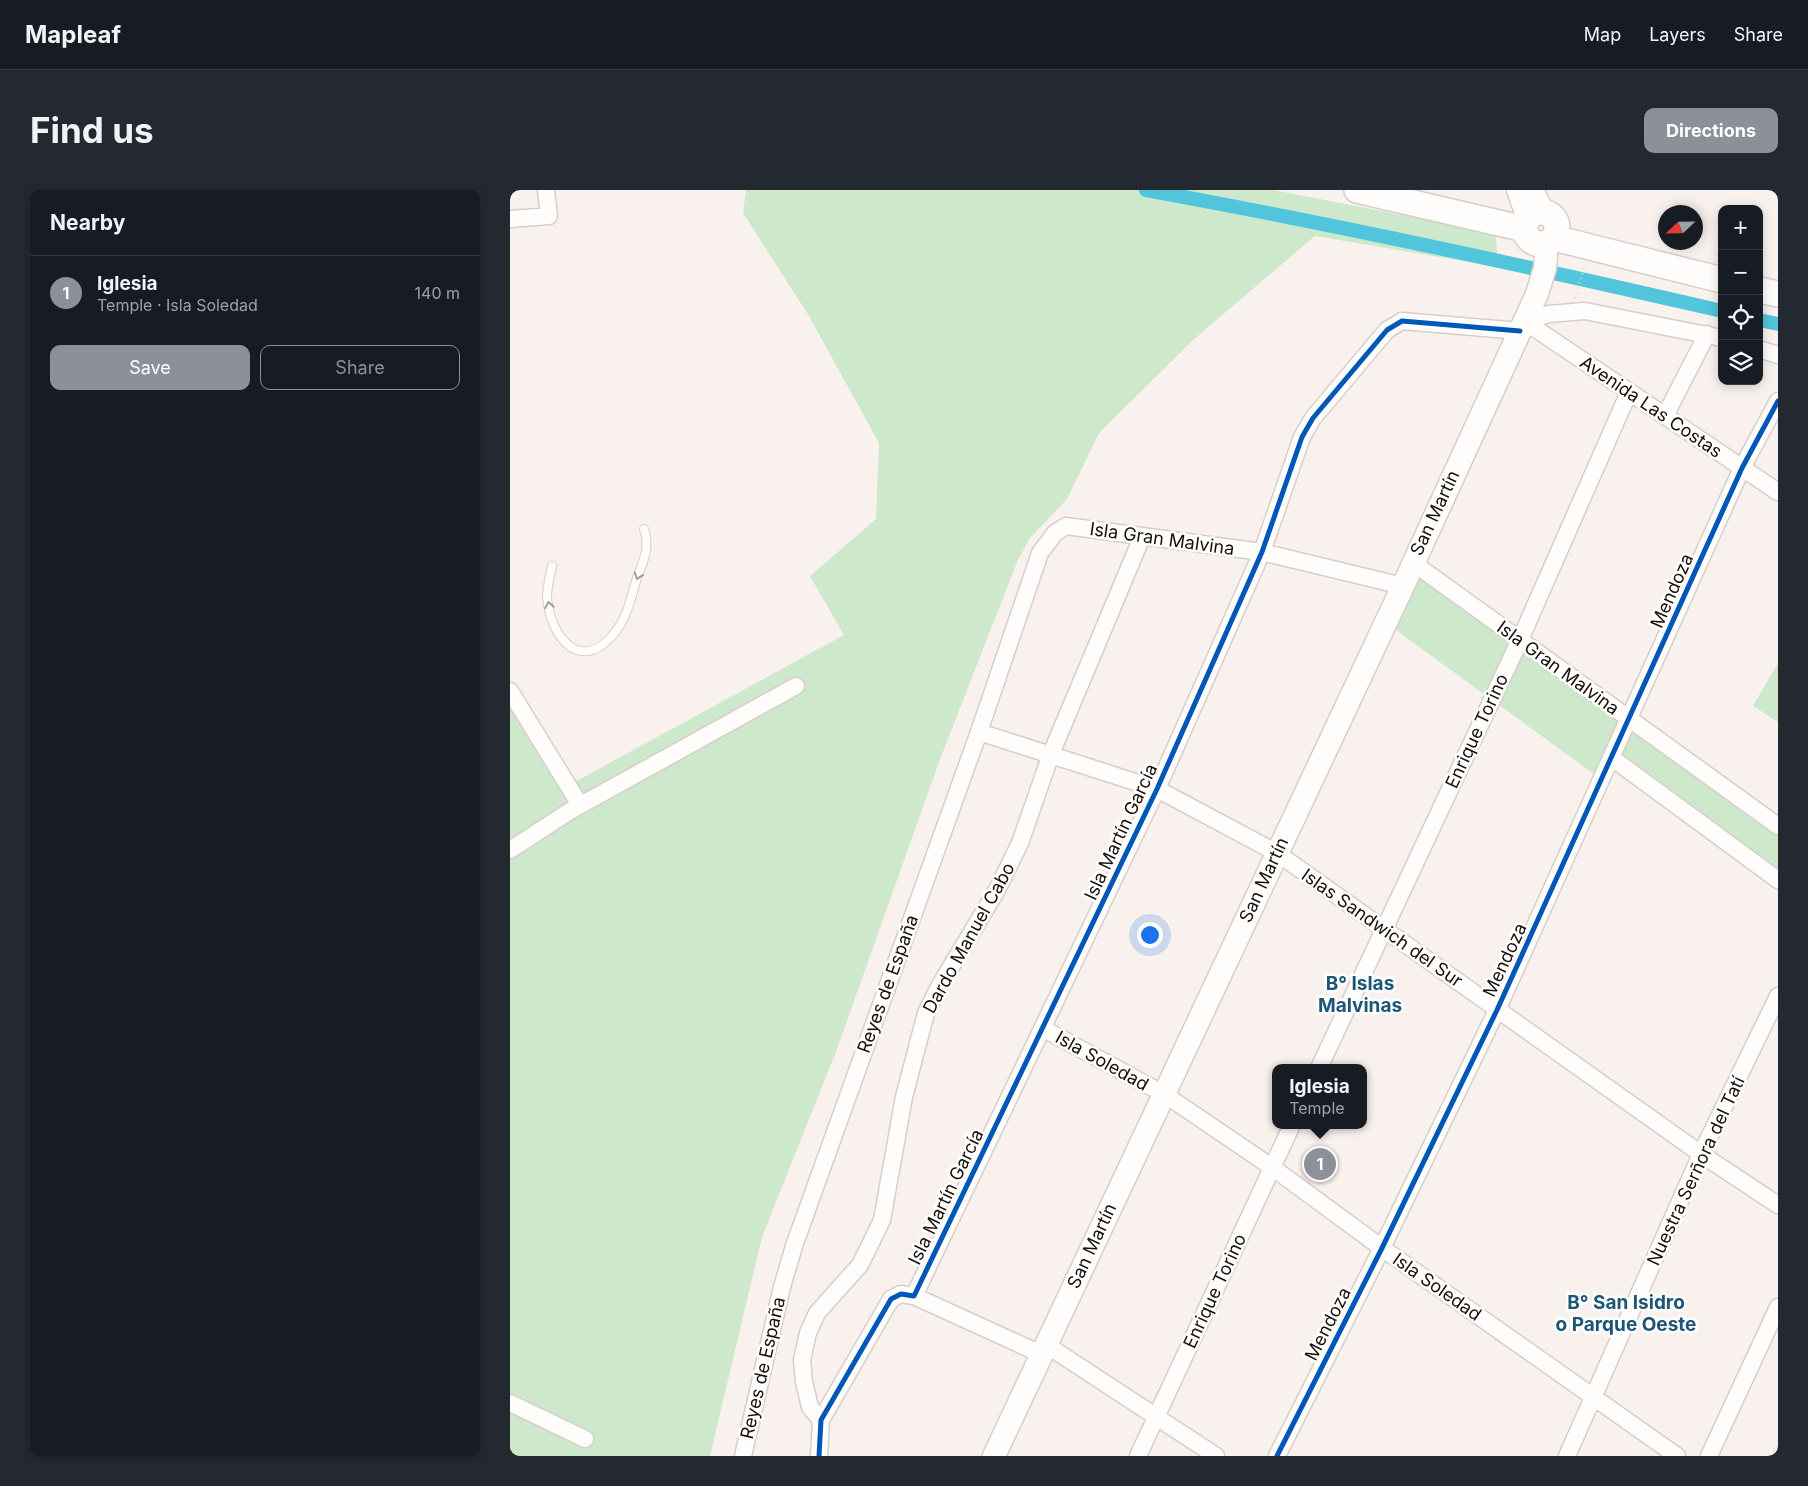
<!DOCTYPE html>
<meta charset="utf-8">
<style>
:root{--surface:#171b24;--page:#242831;--text:#f1f3f6;--muted:#9ea1a6;--line:#363941;--accent:#8c9099}
body{margin:0;font-family:Inter,sans-serif;background:var(--page);color:var(--text)}
.controls{position:absolute;right:15px;top:15px;display:grid;overflow:hidden;border-radius:10px;box-shadow:0 2px 12px #0003}
.controls button{width:45px;height:45px;display:grid;place-items:center;padding:0;border:0;border-bottom:1px solid var(--line);background:var(--surface);color:var(--text);font:25px sans-serif}
.compass{position:absolute;left:1148px;top:15px;width:45px;height:45px;border-radius:50%;background:var(--surface);box-shadow:0 2px 12px #0003;rotate:248deg}
.you{position:absolute;left:639px;top:744px;width:18px;height:18px;margin:-12px;border:4px solid #fff;border-radius:50%;background:#1a73e8;box-shadow:0 0 0 8px #1a73e833}
.badge{display:grid;place-items:center;width:32px;height:32px;border-radius:50%;background:var(--accent);color:#fff;font-size:16px;font-weight:700}
.pin{position:absolute;translate:-50% -50%;border:2px solid #fff;box-shadow:0 1px 5px #0006}
.popup{position:absolute;left:762px;top:874px;width:95px;height:65px;box-sizing:border-box;display:grid;place-content:center;border-radius:10px;background:var(--surface);filter:drop-shadow(0 1px 4px #0005);font-size:16px;white-space:nowrap;color:var(--muted)}
.popup b{font-size:19px;color:var(--text)}
.popup::after{content:'';position:absolute;left:50%;top:100%;margin-left:-10px;border:10px solid transparent;border-top-color:var(--surface)}
.list{margin:0;padding:0;list-style:none}
h2{display:flex;justify-content:space-between;align-items:center;height:65px;margin:0;padding:0 20px;font-size:21px}
h2 small{font-size:16px;font-weight:400;color:var(--muted)}
.list li{display:grid;grid-template-columns:32px 1fr auto;gap:15px;align-items:center;box-sizing:border-box;height:75px;padding:0 20px;border-top:1px solid var(--line)}
.list b{display:block;font-size:19px;white-space:nowrap}
.list p{margin:0;font-size:16px;white-space:nowrap;color:var(--muted)}
.list em{font-size:16px;font-style:normal;color:var(--muted)}
.actions{display:flex;gap:10px;padding:15px 20px}
.actions a{flex:1;padding:11px 0;border:1px solid var(--accent);border-radius:10px;text-align:center;font-size:18px;color:var(--accent)}
.actions .main{background:var(--accent);color:#fff}
.icon{flex:none;width:28px;height:28px;fill:none;stroke:currentColor;stroke-width:2;stroke-linecap:round;stroke-linejoin:round}
.map{position:relative;flex:none;width:1268px;height:1266px;overflow:hidden;border-radius:10px}
header{display:flex;align-items:center;gap:30px;box-sizing:border-box;height:70px;padding:0 25px;background:var(--surface);border-bottom:1px solid var(--line)}
header strong{font-size:24px}
nav{display:flex;gap:28px;margin-inline-start:auto;font-size:18px}
.intro{display:flex;align-items:center;justify-content:space-between;box-sizing:border-box;height:120px;padding:0 30px}
h1{margin:0;font-size:35px}
.button{padding:12px 22px;border-radius:10px;background:var(--accent);color:#fff;font-size:18px;font-weight:700}
main{display:flex;gap:30px;padding:0 30px}
aside{flex:1;background:var(--surface);border-radius:10px;box-shadow:0 2px 12px #0003}
.map>svg:first-child{display:block}
</style>
<header>
<strong>Mapleaf</strong>
<nav><a>Map</a><a>Layers</a><a>Share</a></nav>
</header>
<div class="intro"><h1>Find us</h1><a class="button">Directions</a></div>
<main>
<aside>
<h2>Nearby<small></small></h2>
<ul class="list">
<li><span class="badge">1</span><div><b>Iglesia</b><p>Temple · Isla Soledad</p></div><em>140 m</em></li>
</ul>
<div class="actions"><a class="main">Save</a><a>Share</a></div>
</aside>
<div class="map">
<svg width="1268" height="1266" viewBox="0 0 1268 1266">
<rect width="100%" height="100%" fill="#f8f1ed"/>
<path fill="#cee8cb" d="M 236,0 L 763,0 L 985,43 L 989,77 L 805,46 L 684,149 L 589,243 L 557,309 L 520,348 L 507,372 L 429,572 L 327,859 L 252,1047 L 200,1266 L 0,1266 L 0,491 L 61,594 L 334,445 L 300,386 L 366,329 L 369,253 L 299,126 L 233,23 Z
M 903,374 L 1268,637 L 1268,690 L 1101,567 L 1091,589 L 876,433 Z
M 1268,473 L 1268,532 L 1243,516 Z"/>
<g fill="none" stroke-linecap="round" stroke-linejoin="round">
<path stroke="#51c5db" stroke-width="14" d="M 636,0 C 829,35 1021,77 1212,121
M 1249,130 L 1268,134"/>
<defs>
<path id="lane" d="M 42,376 C 40,387 37,396 37,407 C 40,448 72,486 106,441 C 117,427 121,408 126,391 C 132,374 141,358 134,339"/>
<path id="street" d="M 0,29 L 39,26 L 36,0
M 1014,131 L 1268,302
M 1014,131 L 1039,124 L 1075,121 L 1212,148
M 1249,159 L 1268,165
M 1155,226 L 1197,144
M 902,372 L 1268,636
M 0,501 L 70,615
M 469,542 L 647,599 L 767,663 L 1191,964 L 1268,1015
M 1102,568 L 1268,690
M 0,660 L 60,621 L 286,496
M 532,838 L 654,904 L 763,978 L 872,1058 L 1167,1266
M 809,878 L 1010,450 L 1119,202
M 404,1106 L 531,1164
M 535,1154 L 706,1266
M 0,1213 L 75,1249
M 311,1230 L 300,1217 L 294,1192 L 292,1170 L 298,1143 L 307,1123 L 350,1075 L 372,1030 L 394,907 L 416,823 L 430,795 L 487,700 L 510,653 L 541,564 L 632,347
M 233,1266 L 272,1097 L 284,1056 L 469,542 L 530,363 L 545,343 L 556,336 L 752,362 L 893,396
M 309,1266 L 311,1230 L 381,1109 L 391,1104 L 404,1106 L 647,599 L 752,362 L 792,247 L 803,228 L 877,140 L 892,131 L 1010,141
M 628,1266 L 782,935
M 767,1266 L 872,1058 L 987,820 L 1232,278 L 1268,211
M 1057,1266 L 1191,964 L 1268,806
M 1199,1266 L 1268,1117"/>
<path id="secondary" d="M 1008,0 L 1018,28
M 1022,0 L 1033,22
M 484,1266 L 893,396 L 1027,104 L 1035,78 L 1037,54"/>
<path id="primary" d="M 847,0 L 1015,39
M1015 38a16 16 0 1 1 32 0a16 16 0 1 1-32 0Z
M 1044,48 L 1212,90
M 1249,100 L 1268,104"/>
</defs>
<use href="#lane" stroke="#d7ceca" stroke-width="10"/>
<use href="#street" stroke="#d7ceca" stroke-width="19"/>
<use href="#secondary" stroke="#d7ceca" stroke-width="25"/>
<use href="#primary" stroke="#d7ceca" stroke-width="28"/>
<path stroke="#d6d3d2" stroke-width="2.5" stroke-dasharray="1 4" stroke-linecap="butt" d="M 1065,108 L 1075,75"/>
<use href="#lane" stroke="#fefdfc" stroke-width="8"/>
<use href="#street" stroke="#fefdfc" stroke-width="16"/>
<use href="#secondary" stroke="#fefdfc" stroke-width="22"/>
<use href="#primary" stroke="#fefdfc" stroke-width="25"/>
<defs>
<path id="cycleway" d="M 309,1266 L 311,1230 L 381,1109 L 391,1104 L 404,1106 L 647,599 L 752,362 L 792,247 L 803,228 L 877,140 L 892,131 L 1010,141
M 767,1266 L 872,1058 L 987,820 L 1232,278 L 1268,211"/>
</defs>
<use href="#cycleway" stroke="#fff" stroke-width="8"/>
<use href="#cycleway" stroke="#0057b8" stroke-width="5"/>
</g>
<defs><path id="oneway-chevron" d="M-2-3.5L2.5 0L-2 3.5" fill="none" stroke-width="1.6" stroke-linecap="round" stroke-linejoin="round" transform="scale(1.25)"/></defs>
<g stroke="#a29e9b">
<use href="#oneway-chevron" transform="translate(128 386) rotate(109)"/>
<use href="#oneway-chevron" transform="translate(39 415) rotate(-100)"/>
</g>
<g text-anchor="middle" stroke-width="5" stroke-linejoin="round" paint-order="stroke">
<g font-size="18" fill="#180f09" stroke="#fff">
<text transform="translate(1141 217) rotate(34)" y="6">Avenida Las Costas</text>
<text transform="translate(925 323) rotate(-65)" y="6">San Martín</text>
<text transform="translate(652 349) rotate(8)" y="6">Isla Gran Malvina</text>
<text transform="translate(1162 401) rotate(-66)" y="6">Mendoza</text>
<text transform="translate(1048 478) rotate(36)" y="6">Isla Gran Malvina</text>
<text transform="translate(967 541) rotate(-65)" y="6">Enrique Torino</text>
<text transform="translate(611 642) rotate(-65)" y="6">Isla Martín García</text>
<text transform="translate(754 690) rotate(-65)" y="6">San Martín</text>
<text transform="translate(872 738) rotate(35)" y="6">Islas Sandwich del Sur</text>
<text transform="translate(459 748) rotate(-61)" y="6">Dardo Manuel Cabo</text>
<text transform="translate(995 770) rotate(-65)" y="6">Mendoza</text>
<text transform="translate(378 794) rotate(-70)" y="6">Reyes de España</text>
<text transform="translate(592 871) rotate(29)" y="6">Isla Soledad</text>
<text transform="translate(1186 981) rotate(-65)" y="6">Nuestra Serñora del Tatí</text>
<text transform="translate(436 1007) rotate(-64)" y="6">Isla Martín García</text>
<text transform="translate(582 1056) rotate(-65)" y="6">San Martín</text>
<text transform="translate(927 1097) rotate(35)" y="6">Isla Soledad</text>
<text transform="translate(705 1101) rotate(-65)" y="6">Enrique Torino</text>
<text transform="translate(818 1134) rotate(-63)" y="6">Mendoza</text>
<text transform="translate(253 1178) rotate(-77)" y="6">Reyes de España</text>
</g>
<g font-size="19" font-weight="bold" fill="#1c5576" stroke="#fff">
<text x="850" y="800">B° Islas<tspan x="850" dy="22">Malvinas</tspan></text>
<text x="1116" y="1119">B° San Isidro<tspan x="1116" dy="22">o Parque Oeste</tspan></text>
</g>
</g>
</svg>
<div class="controls">
<button>+</button>
<button>−</button>
<button><svg class="icon" aria-label="locate" viewBox="0 0 24 24"><circle cx="12" cy="12" r="6"/><path d="M12 2v4M12 18v4M2 12h4M18 12h4"/></svg></button>
<button><svg class="icon" aria-label="layers" viewBox="0 0 24 24"><path d="M12 4l9 5-9 5-9-5zM3 14l9 5 9-5"/></svg></button>
</div>
<svg class="compass" viewBox="-18 -18 36 36"><path d="M0-13l5 13h-10z" fill="#e53935"/><path d="M0 13l5-13h-10z" fill="#9ea1a6"/></svg>
<div class="you"></div>
<div class="pin badge" style="left:810px;top:974px">1</div>
<div class="popup"><b>Iglesia</b>Temple</div>
</div>
</main>
